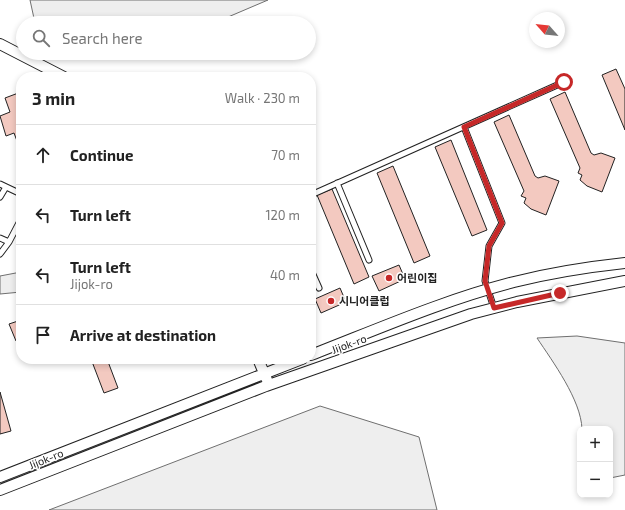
<!DOCTYPE html>
<meta charset="utf-8">
<style>
:root{--surface:#fff;--page:#f2f2f2;--text:#222;--muted:#767676;--line:#e0e0e0}
body{margin:0;font-family:"Exo 2","Noto Sans KR",sans-serif;background:var(--page);color:var(--text)}
.controls{position:absolute;right:12px;bottom:12px;display:grid;overflow:hidden;border-radius:8px;box-shadow:0 2px 6px #0003}
.controls button{width:36px;height:36px;display:grid;place-items:center;padding:0;border:0;border-bottom:1px solid var(--line);background:var(--surface);color:var(--text);font:20px sans-serif}
.compass{position:absolute;left:529px;top:12px;width:36px;height:36px;border-radius:50%;background:var(--surface);box-shadow:0 2px 6px #0003;rotate:297deg}
.stop{position:absolute;width:12px;height:12px;margin:-9px;border:3px solid #c62828;border-radius:50%;background:#fff}
.stop.end{background:#c62828;border-color:#fff;box-shadow:0 1px 4px #0008}
.list{margin:0;padding:0;list-style:none}
h2{display:flex;justify-content:space-between;align-items:center;height:52px;margin:0;padding:0 16px;font-size:17px}
h2 small{font-size:13px;font-weight:400;color:var(--muted)}
.list li{display:grid;grid-template-columns:26px 1fr auto;gap:12px;align-items:center;box-sizing:border-box;height:60px;padding:0 16px;border-top:1px solid var(--line)}
.list b{display:block;font-size:15px;white-space:nowrap}
.list p{margin:0;font-size:13px;white-space:nowrap;color:var(--muted)}
.list em{font-size:13px;font-style:normal;color:var(--muted)}
.icon{flex:none;width:22px;height:22px;fill:none;stroke:currentColor;stroke-width:2;stroke-linecap:round;stroke-linejoin:round}
.map{position:relative;flex:none;width:625px;height:510px;overflow:hidden}
.search{position:absolute;background:var(--surface);box-shadow:0 2px 6px #0003;left:16px;top:16px;width:300px;height:44px;display:flex;align-items:center;gap:10px;box-sizing:border-box;padding:0 14px;border-radius:22px;color:var(--muted);font-size:15px}
.panel{position:absolute;background:var(--surface);box-shadow:0 2px 6px #0003;left:16px;top:72px;width:300px;height:292px;border-radius:16px}
.map>svg:first-child{display:block}
</style>
<div class="map">
<svg width="625" height="510" viewBox="0 0 625 510">
<rect width="100%" height="100%" fill="#fff"/>
<path fill="#eee" stroke="#6f6f6f" d="M 30,0 L 268,0 L 214,23 L 35,23 Z
M 21,272 L 21,292 L 0,294 L 0,276 Z
M 577,336 L 625,343 L 625,475 L 610,478 L 610,429 L 582,429 C 581,400 553,362 537,338 Z
M 320,406 L 419,437 L 437,510 L 49,510 Z"/>
<path fill="#f3c9c0" stroke="#222" d="M 616,69 L 625,89 L 625,130 L 602,75 Z
M 21,92 L 21,139 L 17,141 L 14,133 L 6,136 L 0,116 L 10,112 L 5,98 Z
M 565,92 L 591,153 L 594,155 L 601,153 L 615,158 L 602,192 L 587,186 L 580,180 L 582,175 L 578,173 L 580,168 L 550,99 Z
M 509,115 L 535,176 L 538,178 L 545,176 L 559,181 L 546,215 L 531,209 L 524,203 L 526,198 L 521,196 L 524,191 L 494,122 Z
M 451,140 L 487,230 L 472,236 L 435,147 Z
M 393,166 L 430,256 L 414,263 L 377,173 Z
M 332,189 L 369,277 L 354,284 L 317,195 Z
M 399,265 L 405,279 L 379,291 L 372,276 Z
M 340,288 L 346,302 L 321,313 L 315,299 Z
M 21,320 L 21,339 L 16,341 L 9,324 Z
M 91,359 L 107,359 L 118,388 L 104,393 Z
M 0,392 L 11,431 L 0,434 Z"/>
<g fill="none" stroke-linecap="round" stroke-linejoin="round">
<defs>
<path id="lane" d="M 464,127 L 502,223 L 489,246 L 485,281 L 494,308
M 337,183 L 369,260
M 0,184 L 21,194
M 311,195 L 564,82
M 0,197 L 6,187
M 0,238 L 9,242 L 21,219
M 0,254 L 9,242
M 311,270 L 319,288"/>
<path id="street" d="M 0,44 L 64,77
M 311,355 C 378,329 444,300 514,282 C 550,273 588,267 625,263
M 258,359 L 267,380
M 0,477 L 302,359
M 0,490 L 266,386 L 471,314 L 517,302 L 625,281"/>
</defs>
<use href="#lane" stroke="#222" stroke-width="7"/>
<use href="#street" stroke="#222" stroke-width="12"/>
<use href="#lane" stroke="#fff" stroke-width="5"/>
<use href="#street" stroke="#fff" stroke-width="10"/>
</g>
<g fill="none" stroke-linecap="round" stroke-linejoin="round">
<path stroke="#c62828" stroke-width="5" d="M 560,293 L 494,308 L 485,281 L 489,246 L 502,223 L 464,127 L 564,82"/>
</g>
<g fill="#c62828" stroke="#fff" stroke-width="1.5">
<circle cx="389" cy="278" r="4"/>
<circle cx="331" cy="301" r="4"/>
</g>
<g text-anchor="middle" stroke-width="3" stroke-linejoin="round" paint-order="stroke">
<g font-size="11" font-weight="bold" fill="#222" stroke="#fff" text-anchor="start">
<text x="397" y="282">어린이집</text>
<text x="339" y="305">시니어클럽</text>
</g>
<g font-size="11" fill="#222" stroke="#fff">
<text transform="translate(349 344) rotate(-20)" y="4">Jijok-ro</text>
<text transform="translate(46 459) rotate(-22)" y="4">Jijok-ro</text>
</g>
</g>
</svg>
<div class="controls">
<button>+</button>
<button>−</button>
</div>
<svg class="compass" viewBox="-18 -18 36 36"><path d="M0-13l5 13h-10z" fill="#e53935"/><path d="M0 13l5-13h-10z" fill="#767676"/></svg>
<div class="stop" style="left:564px;top:82px"></div>
<div class="stop end" style="left:560px;top:293px"></div>
<div class="search"><svg class="icon" aria-label="search" viewBox="0 0 24 24"><circle cx="10" cy="10" r="6"/><path d="M15 15l6 6"/></svg>Search here</div>
<section class="panel">
<h2>3 min<small>Walk · 230 m</small></h2>
<ul class="list">
<li><svg class="icon" aria-label="ahead" viewBox="0 0 24 24"><path d="M12 20V5M6 11l6-6 6 6"/></svg><div><b>Continue</b></div><em>70 m</em></li>
<li><svg class="icon" aria-label="left" viewBox="0 0 24 24"><path d="M17 20v-9H6M10 6l-5 5 5 5"/></svg><div><b>Turn left</b></div><em>120 m</em></li>
<li><svg class="icon" aria-label="left" viewBox="0 0 24 24"><path d="M17 20v-9H6M10 6l-5 5 5 5"/></svg><div><b>Turn left</b><p>Jijok-ro</p></div><em>40 m</em></li>
<li><svg class="icon" aria-label="arrive" viewBox="0 0 24 24"><path d="M6 21V4h12l-3 4 3 4H6"/></svg><div><b>Arrive at destination</b></div></li>
</ul>
</section>
</div>
